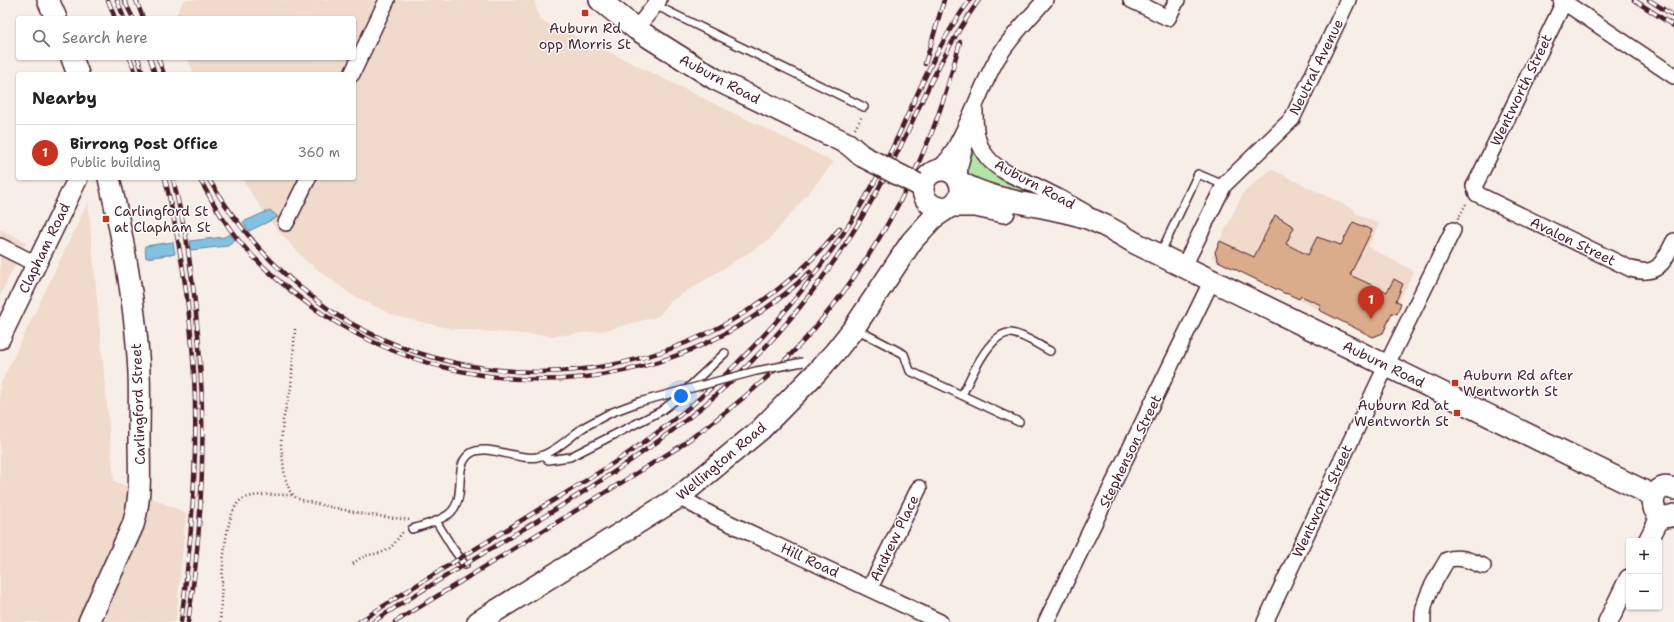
<!DOCTYPE html>
<meta charset="utf-8">
<style>
:root{--surface:#fff;--page:#f2f2f2;--text:#222;--muted:#767676;--line:#e0e0e0;--accent:#c8321e}
body{margin:0;font-family:"Shantell Sans",sans-serif;background:var(--page);color:var(--text)}
.controls{position:absolute;right:12px;bottom:12px;display:grid;overflow:hidden;border-radius:4px;box-shadow:0 1px 3px #0004}
.controls button{width:36px;height:36px;display:grid;place-items:center;padding:0;border:0;border-bottom:1px solid var(--line);background:var(--surface);color:var(--text);font:20px sans-serif}
.you{position:absolute;left:681px;top:396px;width:14px;height:14px;margin:-10px;border:3px solid #fff;border-radius:50%;background:#1a73e8;box-shadow:0 0 0 6px #1a73e833}
.badge{display:grid;place-items:center;width:26px;height:26px;border-radius:50%;background:var(--accent);color:#fff;font-size:13px;font-weight:700}
.pin{position:absolute;translate:-50% -33px;filter:drop-shadow(0 1px 2px #0008)}
.pin::after{content:'';position:absolute;top:21px;width:14px;height:12px;background:inherit;clip-path:polygon(0 0,100% 0,50% 100%)}
.list{margin:0;padding:0;list-style:none}
h2{display:flex;justify-content:space-between;align-items:center;height:52px;margin:0;padding:0 16px;font-size:17px}
h2 small{font-size:13px;font-weight:400;color:var(--muted)}
.list li{display:grid;grid-template-columns:26px 1fr auto;gap:12px;align-items:center;box-sizing:border-box;height:56px;padding:0 16px;border-top:1px solid var(--line)}
.list b{display:block;font-size:15px;white-space:nowrap}
.list p{margin:0;font-size:13px;white-space:nowrap;color:var(--muted)}
.list em{font-size:13px;font-style:normal;color:var(--muted)}
.icon{flex:none;width:22px;height:22px;fill:none;stroke:currentColor;stroke-width:2;stroke-linecap:round;stroke-linejoin:round}
.map{position:relative;flex:none;width:1674px;height:622px;overflow:hidden}
.search{position:absolute;background:var(--surface);box-shadow:0 1px 3px #0004;left:16px;top:16px;width:340px;height:44px;display:flex;align-items:center;gap:10px;box-sizing:border-box;padding:0 14px;border-radius:4px;color:var(--muted);font-size:15px}
.panel{position:absolute;background:var(--surface);box-shadow:0 1px 3px #0004;left:16px;top:72px;width:340px;height:108px;border-radius:4px}
.map>svg:first-child{display:block}
</style>
<div class="map">
<svg width="1674" height="622" viewBox="0 0 1674 622">
<rect width="100%" height="100%" fill="#f8eee8"/>
<filter id="ink" filterUnits="userSpaceOnUse"><feTurbulence type="fractalNoise" baseFrequency=".025" numOctaves="2"/><feDisplacementMap in="SourceGraphic" scale="8" xChannelSelector="R" yChannelSelector="G"/><feConvolveMatrix kernelMatrix="1 2 1 2 8 2 1 2 1" color-interpolation-filters="sRGB"/></filter>
<g filter="url(#ink)">
<path fill="#efdacc" d="M 184,0 L 534,0 L 540,20 L 607,51 L 834,162 L 769,240 L 671,301 L 659,316 L 607,330 L 556,336 L 453,329 L 395,316 L 352,295 L 305,260 L 274,226 L 241,178 L 354,178 L 354,74 L 193,74 L 188,58 L 354,58 L 354,18 L 174,18 Z
M 1271,169 L 1355,210 L 1355,213 L 1379,224 L 1368,247 L 1414,271 L 1384,333 L 1374,337 L 1212,257 L 1243,193 Z
M 88,202 L 114,481 L 186,513 L 176,619 L 175,622 L 0,622 L 0,385 Z
M 0,229 L 26,242 L 0,296 Z"/>
<path fill="#b3e6a6" stroke="#7e8268" d="M 973,153 L 992,173 L 1050,201 L 975,185 L 964,172 Z"/>
<path fill="#81c2e2" stroke="#6b8199" d="M 270,210 L 278,217 L 249,231 L 243,222 Z
M 230,234 L 235,241 L 228,246 L 191,250 L 190,241 L 224,237 Z
M 173,242 L 175,254 L 146,258 L 145,246 Z"/>
<path fill="#daac8c" stroke="#4a1f2b" d="M 1275,215 L 1294,227 L 1286,244 L 1308,255 L 1317,237 L 1341,245 L 1353,222 L 1372,230 L 1350,275 L 1387,292 L 1394,279 L 1403,284 L 1396,301 L 1401,303 L 1397,314 L 1392,313 L 1383,333 L 1373,337 L 1319,310 L 1321,305 L 1301,296 L 1299,299 L 1286,293 L 1286,294 L 1218,261 L 1215,252 L 1220,241 L 1254,257 Z"/>
<g fill="none" stroke-linecap="round" stroke-linejoin="round">
<defs>
<path id="service" d="M 655,5 L 864,107
M 1160,254 L 1198,174 L 1224,185
M 856,329 L 904,354 L 910,371 L 1019,422
M 962,395 C 970,379 990,331 1011,333 C 1025,335 1038,345 1050,351
M 543,455 L 548,460 L 570,457 L 661,411 L 674,401 L 725,353
M 436,521 L 452,547 L 465,565
M 412,529 C 424,525 438,522 449,514 C 469,497 451,466 471,453 C 486,443 518,461 537,457 C 554,453 570,437 584,427"/>
<path id="minor" d="M 1131,0 L 1168,18 L 1177,0
M 1561,0 L 1674,76
M 1564,2 L 1478,179 L 1474,186 L 1477,194 L 1631,269 C 1658,277 1663,263 1674,241
M 636,29 L 659,0
M 352,74 L 387,0
M 975,111 C 975,128 976,143 987,157 C 998,171 1018,178 1034,185 C 1051,193 1068,202 1085,212
M 936,170 C 949,162 954,149 961,136 C 974,111 983,83 997,59 C 1010,37 1029,19 1045,0
M 959,179 L 960,166 L 967,137
M 286,223 L 308,178
M 0,246 L 36,264
M 1184,266 L 1224,185 L 1292,119 L 1348,0
M 679,497 L 712,515 L 940,622
M 870,588 L 919,488
M 1046,622 L 1212,280
M 1265,622 L 1391,356 L 1453,230
M 1423,622 C 1421,600 1437,578 1447,560 C 1460,555 1471,561 1483,566"/>
<path id="tertiary" d="M 0,339 L 78,178
M 1648,541 L 1661,516
M 1608,622 L 1629,579"/>
<path id="secondary" d="M 48,0 L 56,18
M 600,0 L 636,29 L 715,79 L 848,144 L 862,156
M 72,58 L 78,74
M923 189a19 19 0 1 1 38 0a19 19 0 1 1-38 0Z
M 960,182 C 993,202 1046,205 1084,217 C 1103,223 1118,233 1135,243 L 1654,496
M 951,206 L 975,206 L 1004,212
M 1674,489 C 1648,478 1645,526 1674,515
M 89,622 L 133,525 C 142,497 139,466 139,437 C 139,416 140,394 139,373 C 136,308 124,242 109,178
M 478,622 L 679,497 L 760,430 L 816,373 L 835,352 L 854,328 L 912,241 L 933,218 L 948,208"/>
</defs>
<use href="#service" stroke="#4a1f2b" stroke-width="10"/>
<use href="#minor" stroke="#4a1f2b" stroke-width="18"/>
<use href="#tertiary" stroke="#4a1f2b" stroke-width="22"/>
<use href="#secondary" stroke="#4a1f2b" stroke-width="24"/>
<path stroke="#4a1f2b" stroke-width="2.5" stroke-dasharray="1 3" stroke-linecap="butt" d="M 855,129 L 862,116
M 1458,219 L 1467,202
M 295,329 L 291,388 L 283,420 L 281,445 L 285,478 L 290,491 L 296,498 L 308,502 L 363,514 L 410,520
M 353,564 C 366,551 375,557 387,550 C 395,545 398,537 404,531
M 220,622 C 222,597 221,514 241,500 C 251,493 280,495 293,495"/>
<use href="#service" stroke="#fff" stroke-width="7"/>
<use href="#minor" stroke="#fff" stroke-width="15"/>
<use href="#tertiary" stroke="#fff" stroke-width="19"/>
<use href="#secondary" stroke="#fff" stroke-width="21"/>
<defs>
<path id="rail" d="M 108,0 L 115,18
M 117,0 L 124,18
M 124,0 L 133,18
M 136,0 L 143,18
M 1634,0 L 1674,26
M 1649,0 L 1674,16
M 130,58 L 136,74
M 138,58 L 143,74
M 150,58 L 155,74
M 158,58 L 164,74
M 925,64 L 944,0
M 165,178 C 176,226 185,275 190,324 C 201,423 194,524 181,622
M 173,178 C 177,198 182,217 186,237 C 207,365 208,494 188,622
M 199,178 C 213,202 227,229 247,250 C 397,411 648,426 810,272
M 208,178 C 236,225 268,263 311,296 C 319,302 327,308 335,314 C 501,417 718,379 840,228
M 359,622 C 421,581 486,543 549,503 C 599,473 649,442 693,404 C 743,361 788,312 826,258 C 849,227 869,193 887,159 C 914,105 933,49 970,0
M 373,622 C 474,555 584,499 681,424 C 742,377 796,318 839,254 C 864,216 887,175 907,133 C 928,87 949,42 979,0
M 395,622 L 679,447 C 729,411 780,371 819,323 C 864,269 902,205 929,139 C 942,108 951,75 960,42"/>
</defs>
<use href="#rail" stroke="#4a1f2b" stroke-width="4.5"/>
<use href="#rail" stroke="#fff" stroke-width="3" stroke-dasharray="9" stroke-linecap="butt"/>
<defs>
<path id="service-bridge" d="M 584,427 L 610,413 L 639,402 L 756,371 L 803,362"/>
<path id="secondary-bridge" d="M 862,156 L 917,184"/>
</defs>
<use href="#service-bridge" stroke="#4a1f2b" stroke-width="10" stroke-linecap="butt"/>
<use href="#secondary-bridge" stroke="#4a1f2b" stroke-width="24" stroke-linecap="butt"/>
<use href="#service-bridge" stroke="#fff" stroke-width="7"/>
<use href="#secondary-bridge" stroke="#fff" stroke-width="21"/>
</g>
</g>
<g fill="#c8321e" stroke="#fff" stroke-width="1.5">
<rect x="581" y="9" width="8" height="8" rx="2"/>
<rect x="102" y="215" width="8" height="8" rx="2"/>
<rect x="1451" y="379" width="8" height="8" rx="2"/>
<rect x="1453" y="409" width="8" height="8" rx="2"/>
</g>
<g text-anchor="middle" stroke-width="3" stroke-linejoin="round" paint-order="stroke">
<g font-size="14" fill="#4a1f2b" stroke="#fff" text-anchor="start">
<text x="585" y="33" text-anchor="middle">Auburn Rd<tspan x="585" dy="16">opp Morris St</tspan></text>
<text x="114" y="216">Carlingford St<tspan x="114" dy="16">at Clapham St</tspan></text>
<text x="1463" y="380">Auburn Rd after<tspan x="1463" dy="16">Wentworth St</tspan></text>
<text x="1449" y="410" text-anchor="end">Auburn Rd at<tspan x="1449" dy="16">Wentworth St</tspan></text>
</g>
<g font-size="14" fill="#4a1f2b" stroke="#fff">
<text transform="translate(1316 67) rotate(-64)" y="5">Neutral Avenue</text>
<text transform="translate(720 79) rotate(28)" y="5">Auburn Road</text>
<text transform="translate(1521 90) rotate(-64)" y="5">Wentworth Street</text>
<text transform="translate(1035 184) rotate(28)" y="5">Auburn Road</text>
<text transform="translate(1573 241) rotate(26)" y="5">Avalon Street</text>
<text transform="translate(44 248) rotate(-64)" y="5">Clapham Road</text>
<text transform="translate(1384 364) rotate(26)" y="5">Auburn Road</text>
<text transform="translate(138 404) rotate(-92)" y="5">Carlingford Street</text>
<text transform="translate(1130 451) rotate(-64)" y="5">Stephenson Street</text>
<text transform="translate(721 461) rotate(-40)" y="5">Wellington Road</text>
<text transform="translate(1322 501) rotate(-65)" y="5">Wentworth Street</text>
<text transform="translate(894 538) rotate(-64)" y="5">Andrew Place</text>
<text transform="translate(810 560) rotate(25)" y="5">Hill Road</text>
</g>
</g>
</svg>
<div class="controls">
<button>+</button>
<button>−</button>
</div>
<div class="you"></div>
<div class="pin badge" style="left:1371px;top:319px">1</div>
<div class="search"><svg class="icon" aria-label="search" viewBox="0 0 24 24"><circle cx="10" cy="10" r="6"/><path d="M15 15l6 6"/></svg>Search here</div>
<section class="panel">
<h2>Nearby<small></small></h2>
<ul class="list">
<li><span class="badge">1</span><div><b>Birrong Post Office</b><p>Public building</p></div><em>360 m</em></li>
</ul>
</section>
</div>
